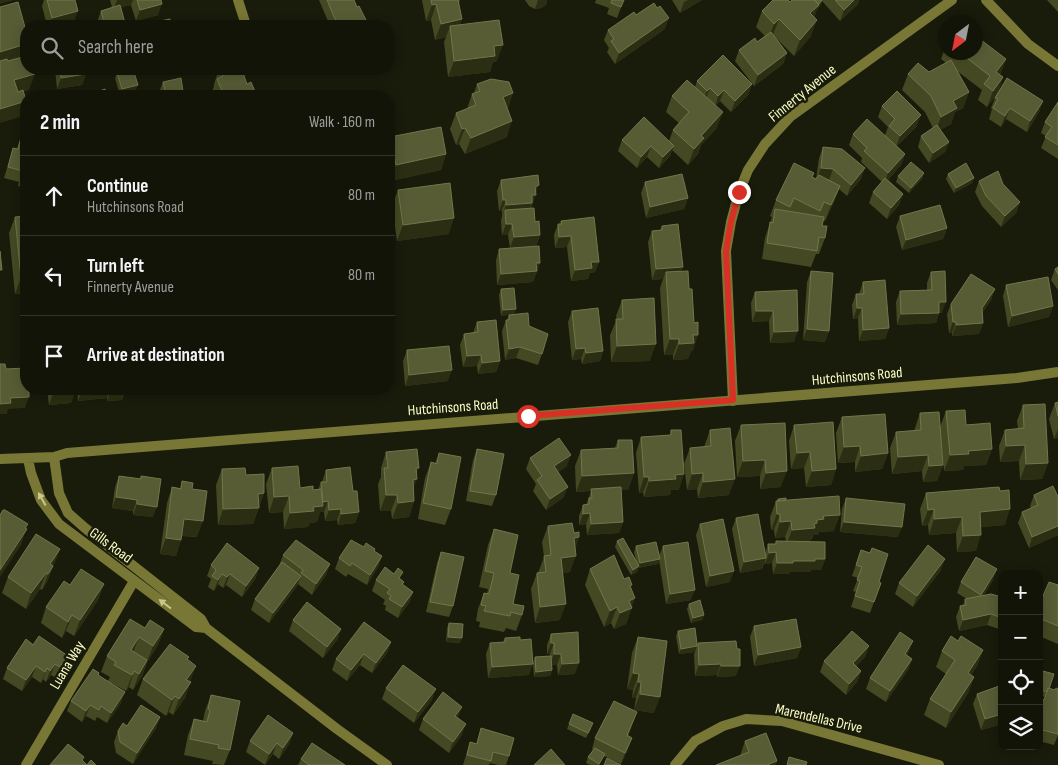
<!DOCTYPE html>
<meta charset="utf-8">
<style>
:root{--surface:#131408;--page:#202116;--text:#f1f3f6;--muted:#9d9e9c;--line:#323329}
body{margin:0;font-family:"Sofia Sans Condensed",sans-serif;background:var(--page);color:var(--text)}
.controls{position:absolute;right:15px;bottom:15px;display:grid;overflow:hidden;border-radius:10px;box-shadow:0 2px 12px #0003}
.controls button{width:45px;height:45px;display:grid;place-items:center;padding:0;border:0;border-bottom:1px solid var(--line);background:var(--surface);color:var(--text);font:25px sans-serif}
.compass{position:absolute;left:938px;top:15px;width:45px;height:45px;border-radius:50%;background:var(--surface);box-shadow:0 2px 12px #0003;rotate:212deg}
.stop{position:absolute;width:15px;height:15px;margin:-11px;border:4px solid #d93025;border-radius:50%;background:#fff}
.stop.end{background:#d93025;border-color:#fff;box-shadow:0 1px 5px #0008}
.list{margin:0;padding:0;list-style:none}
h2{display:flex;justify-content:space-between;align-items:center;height:65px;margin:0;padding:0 20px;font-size:21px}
h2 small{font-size:16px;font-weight:400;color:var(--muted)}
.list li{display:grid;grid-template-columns:32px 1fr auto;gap:15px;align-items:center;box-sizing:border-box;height:80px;padding:0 20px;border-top:1px solid var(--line)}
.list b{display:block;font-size:19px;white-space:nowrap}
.list p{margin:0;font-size:16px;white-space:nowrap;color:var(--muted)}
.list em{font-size:16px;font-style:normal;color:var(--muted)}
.icon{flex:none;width:28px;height:28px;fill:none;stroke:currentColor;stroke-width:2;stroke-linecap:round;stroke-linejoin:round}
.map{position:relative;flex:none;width:1058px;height:765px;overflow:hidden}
.search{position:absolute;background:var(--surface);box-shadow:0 2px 12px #0003;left:20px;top:20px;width:375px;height:55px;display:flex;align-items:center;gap:12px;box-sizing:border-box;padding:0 18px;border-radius:20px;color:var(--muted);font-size:19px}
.panel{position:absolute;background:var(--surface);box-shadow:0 2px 12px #0003;left:20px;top:90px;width:375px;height:305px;border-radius:20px}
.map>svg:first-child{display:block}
</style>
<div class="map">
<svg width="1058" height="765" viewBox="0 0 1058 765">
<rect width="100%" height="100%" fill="#191b0b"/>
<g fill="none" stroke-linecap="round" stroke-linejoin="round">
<path stroke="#797736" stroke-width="10" d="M 238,0 L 245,22
M 986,0 L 1028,44 L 1058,66
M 733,401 L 726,251 L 731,222 L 739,192 L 748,170 L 765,144 L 790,117 L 952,0
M 26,765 L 134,581
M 675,765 L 695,741 L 723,726 L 746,719 L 782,721 L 939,765"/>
<path stroke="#797736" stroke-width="10" d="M 54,457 L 59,493 L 68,513 L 85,528 L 201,619 L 206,628 L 337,729 L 387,765
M 0,459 L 54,457 L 67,453 L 1017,378 L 1058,372
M 28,459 L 31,473 L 41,500 L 59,524 L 196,627 L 206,628"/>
</g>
<path fill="#454923" d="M 44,0 L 75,0 L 74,22 L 58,26 L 47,26 L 42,6 Z
M 110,0 L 161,0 L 158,15 L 136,21 L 131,5 L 121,7 L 125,23 L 124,26 L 98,26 L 97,22 L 101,11 L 112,7 Z
M 319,0 L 354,0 L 363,26 L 330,26 Z
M 422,0 L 460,0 L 459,3 L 460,25 L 497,61 L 493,62 L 490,72 L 448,77 L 444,42 L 446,37 L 435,40 L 431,20 L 426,21 Z
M 525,0 L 547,0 L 546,5 L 541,8 L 535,9 L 529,6 Z
M 596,0 L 624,0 L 617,18 L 607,14 L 609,8 L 595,3 Z
M 672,0 L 702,0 L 680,13 Z
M 792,0 L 859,0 L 858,4 L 840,21 L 822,1 L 820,6 L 817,9 L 814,18 L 811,36 L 794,56 L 774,36 L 787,53 L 783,64 L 754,86 L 735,61 L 739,50 L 757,42 L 765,36 L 756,27 L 762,11 L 790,2 Z
M 1047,0 L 1058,0 L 1058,12 Z
M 657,8 L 665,29 L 615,64 L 607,52 L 609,48 L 604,40 L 608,30 L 636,15 Z
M 946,46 L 946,52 L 976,52 L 1006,59 L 1000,75 L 1003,77 L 998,93 L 987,107 L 978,100 L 982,90 L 957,71 L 969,92 L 963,108 L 955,112 L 951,124 L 940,130 L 949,142 L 945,152 L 929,163 L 918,147 L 921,136 L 933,128 L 925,112 L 902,90 L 908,74 L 929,72 L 946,63 L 941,59 Z
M 55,69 L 85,69 L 86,74 L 82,85 L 57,89 Z
M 148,69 L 170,69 L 170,70 L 149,74 Z
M 219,69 L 247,69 L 245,77 L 247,84 L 257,96 L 212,96 L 211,95 L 214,86 L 214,84 Z
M 117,73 L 136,90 L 120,95 L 115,78 Z
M 697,81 L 752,84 L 748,95 L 731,112 L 720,101 L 715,106 L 717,128 L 701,145 L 698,154 L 688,165 L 672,150 L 670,156 L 659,168 L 647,157 L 637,168 L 618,151 L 622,140 L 669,141 L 673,130 L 679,123 L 666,112 L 672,96 L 695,87 Z
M 163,82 L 183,91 L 181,96 L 155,96 L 156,92 L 159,92 Z
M 477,84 L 507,109 L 507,137 L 465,154 L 459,144 L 456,145 L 450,129 L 456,113 L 467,109 L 472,94 L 474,93 Z
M 995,98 L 1043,101 L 1039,112 L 1027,132 L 1006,119 L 1001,127 L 989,119 L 992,109 L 991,108 Z
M 1058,102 L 1058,159 L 1041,148 L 1046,136 L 1041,133 L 1045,122 Z
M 882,106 L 917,126 L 897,146 L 905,154 L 901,165 L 888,180 L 903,194 L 899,205 L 887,219 L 869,203 L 873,192 L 882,182 L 861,162 L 862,158 L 849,145 L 853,134 L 885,135 L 888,127 L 878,117 Z
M 24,126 L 26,127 L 26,188 L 18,186 L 19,182 L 4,178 L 13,148 L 17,149 Z
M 390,137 L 446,154 L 441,170 L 390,181 L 389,175 L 389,142 Z
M 823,147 L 861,179 L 847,196 L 839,189 L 834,202 L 825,221 L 823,220 L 822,226 L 825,238 L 819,254 L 816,254 L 811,267 L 762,259 L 765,238 L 772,217 L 770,216 L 776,200 L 812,178 L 816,179 L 819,158 Z
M 924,173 L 922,179 L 909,193 L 896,182 L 898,176 Z
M 948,174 L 972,183 L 954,193 L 946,179 Z
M 501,180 L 536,193 L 531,208 L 540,235 L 536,246 L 510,248 L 508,235 L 502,235 L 501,221 L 502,216 L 502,210 L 499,211 L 497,191 Z
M 979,181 L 1020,202 L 1016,213 L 1001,227 L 982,206 L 975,192 Z
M 645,182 L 688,198 L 684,209 L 646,218 L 641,193 Z
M 398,190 L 449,234 L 397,241 L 392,206 Z
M 900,216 L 947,228 L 943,239 L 902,250 L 896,227 Z
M 15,217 L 26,293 L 15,294 L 9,233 Z
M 561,221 L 599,262 L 595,272 L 590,273 L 588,279 L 571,281 L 567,247 L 555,248 L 554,235 L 558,224 L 560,224 Z
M 662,226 L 682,272 L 693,351 L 691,351 L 688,359 L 673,360 L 673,355 L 664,355 L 660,288 L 663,279 L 652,280 L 648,242 L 652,231 L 660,230 Z
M 499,249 L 540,263 L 533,282 L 497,285 L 496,260 Z
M 1058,267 L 1058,290 L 1051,280 L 1055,269 Z
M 811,271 L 829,331 L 825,342 L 803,340 L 807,282 Z
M 931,272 L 942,313 L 939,313 L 936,323 L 897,325 L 896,302 L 900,291 L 927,290 L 927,283 Z
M 863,282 L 889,328 L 885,339 L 859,341 L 858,318 L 853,319 L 852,305 L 856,294 L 859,294 Z
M 1006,285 L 1053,306 L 1049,317 L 1008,327 L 1003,296 Z
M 501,289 L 516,309 L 514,314 L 501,316 L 499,295 Z
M 995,289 L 991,300 L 982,313 L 983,323 L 979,334 L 952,336 L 952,333 L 949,333 L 947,314 L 951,304 Z
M 797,290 L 794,342 L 770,343 L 769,321 L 752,322 L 751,303 L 755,292 Z
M 622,300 L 650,361 L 611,362 L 610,335 L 617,319 L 616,316 Z
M 572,311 L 603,351 L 600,361 L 582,364 L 581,359 L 572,360 L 568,322 Z
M 509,315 L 529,326 L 542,354 L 538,365 L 516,358 L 505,360 L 502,331 L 506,320 L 507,320 Z
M 477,322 L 500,361 L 496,372 L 478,374 L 477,366 L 463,367 L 460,345 L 464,334 L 473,333 Z
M 407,350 L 448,381 L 405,386 L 403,361 Z
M 44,389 L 75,389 L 71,403 L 49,405 L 47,389 Z
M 77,389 L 126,389 L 122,400 L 107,401 L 107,398 L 78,401 Z
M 133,389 L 168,389 L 167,391 L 142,394 L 141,392 L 133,393 Z
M 302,389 L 344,389 L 343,391 L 303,395 Z
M 1058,402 L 1058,438 L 1054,439 L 1049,419 L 1055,403 Z
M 1023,405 L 1048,463 L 1042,479 L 1020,480 L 1019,461 L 1000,462 L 999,446 L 1005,430 L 1018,429 L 1017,421 Z
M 946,411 L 966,425 L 992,449 L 986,465 L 964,466 L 963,470 L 944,471 L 940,427 Z
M 920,413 L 943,465 L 937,481 L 923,482 L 922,471 L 892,474 L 890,448 L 896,432 L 914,431 Z
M 842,417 L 888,453 L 882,469 L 855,472 L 855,462 L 838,463 L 836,433 Z
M 785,423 L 781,487 L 760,489 L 760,476 L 737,477 L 735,441 L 741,425 Z
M 794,425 L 836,469 L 831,485 L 806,487 L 804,468 L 791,469 L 789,441 Z
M 671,430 L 679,490 L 671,490 L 670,495 L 644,497 L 643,493 L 639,493 L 636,453 L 641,437 L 670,435 Z
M 710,430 L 729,495 L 698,498 L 697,489 L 687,490 L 684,464 L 690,448 L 704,447 Z
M 618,440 L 634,473 L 628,490 L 621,490 L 623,522 L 619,533 L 587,535 L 586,524 L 579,525 L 579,516 L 583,505 L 586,505 L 591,491 L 576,492 L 575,466 L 581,450 L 615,448 Z
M 477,449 L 496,495 L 492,506 L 466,501 L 473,460 Z
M 386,452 L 416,475 L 413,488 L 414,501 L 409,517 L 392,519 L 391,511 L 380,511 L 378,484 L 381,477 L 381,468 Z
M 439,453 L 451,509 L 445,525 L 418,519 L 425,478 L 431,462 L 435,463 Z
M 530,458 L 567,466 L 558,472 L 564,497 L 546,510 L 533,491 L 536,484 L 526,469 Z
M 272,468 L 300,488 L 313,490 L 318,490 L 321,482 L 322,482 L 326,470 L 353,491 L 359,512 L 355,523 L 338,525 L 337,520 L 325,521 L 324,512 L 320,512 L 317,522 L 310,523 L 308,527 L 284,529 L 283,512 L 269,513 L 266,484 Z
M 222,469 L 246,475 L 264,493 L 253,524 L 218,525 L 216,485 Z
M 119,476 L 140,479 L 141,476 L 153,517 L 133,515 L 133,511 L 112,508 L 115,487 Z
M 182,481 L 192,489 L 197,537 L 182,536 L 176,556 L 160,554 L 167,503 L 172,487 L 180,488 Z
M 926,493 L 1005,525 L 981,527 L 976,551 L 957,552 L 956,533 L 929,535 L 928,525 L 922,526 L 920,509 Z
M 1034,495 L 1058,497 L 1058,535 L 1029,548 L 1018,523 L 1022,512 L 1031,508 L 1030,506 Z
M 846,498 L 898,537 L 840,532 L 842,509 Z
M 778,499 L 786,500 L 834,531 L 819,532 L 818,535 L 813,535 L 812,539 L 810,539 L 810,542 L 825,559 L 821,570 L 811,570 L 811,572 L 790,572 L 789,574 L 773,574 L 772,563 L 765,564 L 765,562 L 762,569 L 740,573 L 732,529 L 736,518 L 765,553 L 768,544 L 775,544 L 776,541 L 786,541 L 785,537 L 775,538 L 774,530 L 771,530 L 770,517 L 776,501 L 777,501 Z
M 700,524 L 730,582 L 706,587 L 696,535 Z
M 548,526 L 574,533 L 579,537 L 575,548 L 570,572 L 563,573 L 560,620 L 535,623 L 531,589 L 537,573 L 538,573 L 544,557 L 542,542 Z
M 494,529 L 510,573 L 513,604 L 522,615 L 516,631 L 506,628 L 504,632 L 479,627 L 480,622 L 476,621 L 478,609 L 484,593 L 487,593 L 488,589 L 479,587 L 488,545 Z
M 617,541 L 636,561 L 634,552 L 636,546 L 659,556 L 663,546 L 691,600 L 666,604 L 659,560 L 658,564 L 638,568 L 637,572 L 631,575 L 615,547 Z
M 364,547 L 375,549 L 374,552 L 382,556 L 378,567 L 367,585 L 348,574 L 346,577 L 335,569 L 339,558 Z
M 60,549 L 47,582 L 42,590 L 40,589 L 26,609 L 2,593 L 8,577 Z
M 861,550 L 879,582 L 881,583 L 870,613 L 851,607 L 856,592 L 853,591 L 858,578 L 852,576 Z
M 441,552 L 453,606 L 449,617 L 426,612 L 437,563 Z
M 283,555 L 330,564 L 326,575 L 312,595 L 298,584 L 297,586 L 269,623 L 251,610 L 255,599 L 279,566 Z
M 211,565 L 256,578 L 242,597 L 226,585 L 223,588 L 218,584 L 214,591 L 208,587 L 211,579 L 207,576 Z
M 590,569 L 624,579 L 631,589 L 632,607 L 626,624 L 614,629 L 611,623 L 604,627 L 585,585 Z
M 941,570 L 913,607 L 895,594 L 899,583 Z
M 400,579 L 404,582 L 403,585 L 413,592 L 409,603 L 398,618 L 385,610 L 386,606 L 383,604 L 385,600 L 372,591 L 376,580 Z
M 993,580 L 984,595 L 1002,597 L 1002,630 L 987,625 L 959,631 L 956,617 L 960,606 L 963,605 L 965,599 L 967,599 L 957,593 L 961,582 Z
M 104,584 L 98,600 L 74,636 L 66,631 L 62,638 L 41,623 L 46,607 L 70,585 Z
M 1058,585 L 1058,644 L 1039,636 L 1039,605 Z
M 689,604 L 704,615 L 702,620 L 691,623 L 687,609 Z
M 293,620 L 341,629 L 337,640 L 323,658 L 289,631 Z
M 449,623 L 460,643 L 446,642 L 447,628 Z
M 754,626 L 801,647 L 797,658 L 754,666 L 750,637 Z
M 145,628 L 164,629 L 158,645 L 147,662 L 142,676 L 133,690 L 129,687 L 126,691 L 108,681 L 110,677 L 101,672 L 107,656 Z
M 678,631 L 697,644 L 736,676 L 717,677 L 717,675 L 695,676 L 694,654 L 695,652 L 679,654 L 676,636 Z
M 551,634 L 575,674 L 558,675 L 557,665 L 552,665 L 552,670 L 550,676 L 534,677 L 533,663 L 535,657 L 550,656 L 550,654 L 547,654 L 547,645 Z
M 638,637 L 654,713 L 634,710 L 636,698 L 632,698 L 633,690 L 627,689 L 632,653 Z
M 505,638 L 520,640 L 529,675 L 488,678 L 486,654 L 490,643 L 503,642 Z
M 26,639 L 64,667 L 56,678 L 51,675 L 46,682 L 43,679 L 41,683 L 32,677 L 22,691 L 3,679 L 7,668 Z
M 958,641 L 983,650 L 977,666 L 971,675 L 974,677 L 968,693 L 946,728 L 924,715 L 930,699 L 946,674 L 936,667 L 942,651 Z
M 391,642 L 387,653 L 372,673 L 360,665 L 347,681 L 332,670 L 336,659 Z
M 869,646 L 865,657 L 856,666 L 861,671 L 857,682 L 846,695 L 820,672 L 824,661 Z
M 909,652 L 907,655 L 912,659 L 908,670 L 886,702 L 866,689 L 870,678 Z
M 188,660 L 190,682 L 185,698 L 173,715 L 169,712 L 166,716 L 137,695 L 143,679 Z
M 1039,670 L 1049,689 L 1055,690 L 1058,689 L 1058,735 L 1054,745 L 1039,741 L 1039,698 L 1044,700 L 1045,697 L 1039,695 Z
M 99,673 L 98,676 L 121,703 L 107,723 L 97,717 L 95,721 L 86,716 L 82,722 L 67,711 L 71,701 Z
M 1002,685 L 1002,724 L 981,730 L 973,704 L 977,694 Z
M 386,688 L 432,700 L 414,723 L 382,699 Z
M 211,695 L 230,750 L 224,765 L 212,764 L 213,761 L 184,755 L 188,735 L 194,719 L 203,721 L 205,711 Z
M 637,712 L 628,736 L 628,749 L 621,764 L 604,756 L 599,765 L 590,765 L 586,763 L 588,757 L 593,750 L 592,749 L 595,738 Z
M 160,717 L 156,728 L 133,764 L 116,753 L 114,742 L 118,731 L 127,726 Z
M 458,718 L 462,735 L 449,753 L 419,730 L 423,719 Z
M 569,724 L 591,729 L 586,738 L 567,729 Z
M 481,728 L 509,756 L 506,765 L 498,765 L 490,763 L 489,765 L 463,765 L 470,742 L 476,744 Z
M 293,733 L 289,744 L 279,759 L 273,754 L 265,765 L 246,752 L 250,741 Z
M 745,741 L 776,765 L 740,756 Z
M 301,759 L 345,765 L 298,765 Z"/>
<path fill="#2b2e12" d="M 0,0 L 14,0 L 0,4 Z
M 117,0 L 133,0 L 131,5 L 113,10 Z
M 538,0 L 547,0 L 546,5 L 541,8 L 535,9 Z
M 688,0 L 702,0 L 680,13 L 684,2 Z
M 822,0 L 820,6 L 817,9 L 813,21 L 810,13 Z
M 854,0 L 859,0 L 858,4 L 840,21 L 844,10 Z
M 162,4 L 158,15 L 136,21 L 140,10 Z
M 436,4 L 431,20 L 426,21 L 432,5 Z
M 78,11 L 74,22 L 58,26 L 49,26 L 52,18 Z
M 669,18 L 665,29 L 615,64 L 619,53 Z
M 462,19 L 457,35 L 450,26 L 446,37 L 435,40 L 441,24 Z
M 779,19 L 773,35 L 768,40 L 774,24 Z
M 366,20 L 363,26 L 352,26 Z
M 817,20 L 811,36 L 794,56 L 800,40 Z
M 125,23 L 124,26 L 114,26 Z
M 26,44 L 26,53 L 24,59 L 0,66 L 0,52 Z
M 503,45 L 497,61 L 493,62 L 490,72 L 448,77 L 454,61 L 494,46 Z
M 787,53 L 783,64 L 754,86 L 758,75 Z
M 1006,59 L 1000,75 L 996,72 Z
M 151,69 L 170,69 L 170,70 L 149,74 Z
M 247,69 L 242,85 L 242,71 Z
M 35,74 L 29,90 L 9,96 L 14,80 Z
M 86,74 L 82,85 L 57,89 L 61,78 Z
M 1003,77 L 998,93 L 987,107 L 993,91 Z
M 752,84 L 748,95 L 731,112 L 735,101 Z
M 138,85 L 136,90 L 120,95 L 122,89 Z
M 710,88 L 706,98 L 703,102 L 707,91 Z
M 724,90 L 720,101 L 715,107 L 718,96 Z
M 183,91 L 181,96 L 177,96 L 179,92 Z
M 969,92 L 963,108 L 955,112 L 951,124 L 935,133 L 941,117 L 953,101 Z
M 513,93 L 508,109 L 503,97 Z
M 26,101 L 20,117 L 0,123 L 0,109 Z
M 1043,101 L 1039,112 L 1027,132 L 1030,121 Z
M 1010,108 L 1006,119 L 1001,127 L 1005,116 Z
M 723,112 L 717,128 L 701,145 L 698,154 L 688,165 L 694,149 L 701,136 Z
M 921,115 L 917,126 L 896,147 L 900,136 Z
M 512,121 L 507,137 L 465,154 L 471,138 Z
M 465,128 L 459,144 L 456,145 L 462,129 Z
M 949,142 L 945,152 L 929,163 L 933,153 Z
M 651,146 L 647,157 L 637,168 L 641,157 Z
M 674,146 L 670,156 L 659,168 L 663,157 Z
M 446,154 L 441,170 L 390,181 L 396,165 Z
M 905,154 L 901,165 L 884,184 L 888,173 Z
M 821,168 L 833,169 L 829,180 L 817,179 Z
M 865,168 L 861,179 L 847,196 L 851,185 Z
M 924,173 L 922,179 L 909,193 L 911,188 Z
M 974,178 L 972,183 L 954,193 L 956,188 Z
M 539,185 L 528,214 L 505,210 L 502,216 L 506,205 Z
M 840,186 L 834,202 L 825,221 L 831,205 Z
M 903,194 L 899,205 L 887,219 L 891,208 Z
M 688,198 L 684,209 L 646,218 L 650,207 Z
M 503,200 L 506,200 L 502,210 L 499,211 Z
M 1020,202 L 1016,213 L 1001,227 L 1005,216 Z
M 454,218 L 449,234 L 397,241 L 403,225 Z
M 506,224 L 512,224 L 508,235 L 502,235 Z
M 947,228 L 943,239 L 902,250 L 906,240 Z
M 540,235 L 536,246 L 510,248 L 514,237 Z
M 571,236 L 567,247 L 555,248 L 559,237 Z
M 591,262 L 599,262 L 595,272 L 590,273 L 588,279 L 571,281 L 575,270 Z
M 536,263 L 540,263 L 533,282 L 497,285 L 501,274 Z
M 683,267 L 679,278 L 666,272 L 663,279 L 652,280 L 656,269 Z
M 26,277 L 26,293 L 15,294 L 21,278 Z
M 995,289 L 991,300 L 978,319 L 982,308 Z
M 939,302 L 946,302 L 942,313 L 939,313 L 936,323 L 897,325 L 901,314 Z
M 1053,306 L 1049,317 L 1008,327 L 1012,316 Z
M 857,308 L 862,308 L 858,318 L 853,319 Z
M 516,309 L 514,314 L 501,316 L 503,310 Z
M 756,311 L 773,311 L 769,321 L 752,322 Z
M 953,322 L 956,322 L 952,333 L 949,333 Z
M 983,323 L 979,334 L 952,336 L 956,325 Z
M 889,328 L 885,339 L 859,341 L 863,330 Z
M 807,329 L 829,331 L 825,342 L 803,340 Z
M 798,331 L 794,342 L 770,343 L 774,332 Z
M 693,335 L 698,335 L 693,351 L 691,351 L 688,359 L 673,360 L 679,344 Z
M 670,339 L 679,339 L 673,355 L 664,355 Z
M 656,344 L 650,361 L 611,362 L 617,346 Z
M 520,347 L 516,358 L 505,360 L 509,349 Z
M 585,348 L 581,359 L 572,360 L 576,349 Z
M 603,351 L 600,361 L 582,364 L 586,353 Z
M 481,355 L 477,366 L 463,367 L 467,356 Z
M 500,361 L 496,372 L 478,374 L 482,363 Z
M 452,370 L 448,381 L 405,386 L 409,375 Z
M 389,377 L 394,377 L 390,388 L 389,388 Z
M 91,389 L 110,389 L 107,398 L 78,401 L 82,390 Z
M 126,389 L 122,400 L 107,401 L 111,390 Z
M 135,389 L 143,389 L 141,392 L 133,393 Z
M 144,389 L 168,389 L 167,391 L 142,394 Z
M 212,389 L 225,389 L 225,390 L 211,391 Z
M 305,389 L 344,389 L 343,391 L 303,395 Z
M 351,389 L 379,389 L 350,392 Z
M 75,393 L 71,403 L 49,405 L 53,394 Z
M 29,397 L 25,408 L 8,409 L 7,414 L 0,414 L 0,404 L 10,398 Z
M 1058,429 L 1058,438 L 1054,439 Z
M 1025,445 L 1019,461 L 1000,462 L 1006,446 Z
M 860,446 L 855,462 L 838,463 L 844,447 Z
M 992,449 L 986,465 L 964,466 L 963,470 L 944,471 L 950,455 L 968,451 Z
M 810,452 L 804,468 L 791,469 L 797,453 Z
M 888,453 L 882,469 L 855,472 L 861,456 Z
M 571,455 L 567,466 L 550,477 L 554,466 Z
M 928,455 L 922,471 L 892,474 L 898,457 Z
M 765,460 L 760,476 L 737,477 L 743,461 Z
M 1048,463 L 1042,479 L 1020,480 L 1026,464 Z
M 943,465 L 937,481 L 923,482 L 929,466 Z
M 416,468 L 419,468 L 414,479 L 417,479 L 411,495 L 407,496 Z
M 836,469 L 831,485 L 806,487 L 812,471 Z
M 787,471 L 781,487 L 760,489 L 766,473 Z
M 634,473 L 628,490 L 591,491 L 591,489 L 591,491 L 576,492 L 582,476 Z
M 703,473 L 697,489 L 687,490 L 692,474 Z
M 684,474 L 679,490 L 671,490 L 670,495 L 644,497 L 649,481 L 675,475 Z
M 644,477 L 649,477 L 643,493 L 639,493 Z
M 735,479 L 729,495 L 698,498 L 703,482 Z
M 568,487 L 564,497 L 546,510 L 550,499 Z
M 264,493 L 253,524 L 218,525 L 223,509 L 258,494 Z
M 386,495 L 397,495 L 391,511 L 380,511 Z
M 289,496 L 283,512 L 269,513 L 274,497 Z
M 116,497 L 137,500 L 133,511 L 112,508 Z
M 328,501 L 324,512 L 320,512 L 317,522 L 310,523 L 308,527 L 284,529 L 290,513 L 313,507 L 323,502 Z
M 414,501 L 409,517 L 392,519 L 398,503 Z
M 137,504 L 157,507 L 153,517 L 133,515 Z
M 341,509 L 337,520 L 325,521 L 329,510 Z
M 934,509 L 928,525 L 922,526 L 928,510 Z
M 1010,509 L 1005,525 L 974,528 L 980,512 Z
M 359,512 L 355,523 L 338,525 L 341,514 Z
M 590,513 L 586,524 L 579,525 L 583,514 Z
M 777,514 L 780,514 L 774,530 L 771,530 Z
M 840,515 L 834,531 L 819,532 L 818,535 L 813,535 L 809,544 L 786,546 L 792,530 L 817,520 L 823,516 Z
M 962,517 L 956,533 L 929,535 L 934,519 Z
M 184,519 L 203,521 L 197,537 L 178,535 Z
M 791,521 L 785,537 L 775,538 L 780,522 Z
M 623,522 L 619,533 L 587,535 L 591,524 Z
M 844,522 L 902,527 L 898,537 L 840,532 Z
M 28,524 L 21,545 L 0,577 L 0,570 Z
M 1058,526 L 1058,535 L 1029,548 L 1032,537 Z
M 981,535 L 976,551 L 957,552 L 963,536 Z
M 579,537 L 574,553 L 574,538 Z
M 166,538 L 181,540 L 176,556 L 160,554 Z
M 60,549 L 47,582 L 42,590 L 48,574 L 50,564 Z
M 776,552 L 772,563 L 765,564 L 769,553 Z
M 382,556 L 378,567 L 367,585 L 370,575 Z
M 576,556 L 570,572 L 555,574 L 561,558 Z
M 766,558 L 762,569 L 740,573 L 744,562 Z
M 660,559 L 658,564 L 638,568 L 637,572 L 631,575 L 633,570 L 638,567 L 640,563 Z
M 815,559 L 825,559 L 821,570 L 811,570 L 811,572 L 790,572 L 789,574 L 773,574 L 777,563 L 793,561 Z
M 945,559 L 941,570 L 913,607 L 917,596 Z
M 330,564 L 326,575 L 312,595 L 316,584 Z
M 259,568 L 256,578 L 242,597 L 246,586 Z
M 997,569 L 993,580 L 977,606 L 981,595 Z
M 734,571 L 730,582 L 706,587 L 710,576 Z
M 46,573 L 40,589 L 26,609 L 31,593 Z
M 222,574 L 218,584 L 214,591 L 218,580 Z
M 230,574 L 226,585 L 223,588 L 227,577 Z
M 301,576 L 297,586 L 269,623 L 273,613 Z
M 104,584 L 98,600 L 74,636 L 80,620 Z
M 695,590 L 691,600 L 666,604 L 670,594 Z
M 413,592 L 409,603 L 398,618 L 402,607 Z
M 635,598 L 626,624 L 614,629 L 620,613 L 629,601 Z
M 566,604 L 560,620 L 535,623 L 540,607 Z
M 617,607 L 611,623 L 604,627 L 610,611 Z
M 991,614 L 987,625 L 959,631 L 963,620 Z
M 72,615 L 66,631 L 62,638 L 68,622 Z
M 704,615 L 702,620 L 691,623 L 693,618 Z
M 164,629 L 158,645 L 147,662 L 153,646 Z
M 341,629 L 337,640 L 323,658 L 327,647 Z
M 139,637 L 133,653 L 131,650 Z
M 448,637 L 462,638 L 460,643 L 446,642 Z
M 913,641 L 909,652 L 901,665 L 905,654 Z
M 391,642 L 387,653 L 372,673 L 376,663 Z
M 551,643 L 554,643 L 550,654 L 547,654 Z
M 697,646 L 695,652 L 679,654 L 681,649 Z
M 869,646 L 865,657 L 849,674 L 853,663 Z
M 801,647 L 797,658 L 754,666 L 758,655 Z
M 983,650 L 977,666 L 962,689 L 968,673 Z
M 364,654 L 360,665 L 347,681 L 351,670 Z
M 554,654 L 561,654 L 557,665 L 550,665 Z
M 68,656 L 64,667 L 56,678 L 60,667 Z
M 912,659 L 908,670 L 886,702 L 890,691 Z
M 147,660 L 142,676 L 133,690 L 139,674 Z
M 579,663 L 575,674 L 558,675 L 562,664 Z
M 55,664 L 51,675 L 46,682 L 50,671 Z
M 533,664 L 529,675 L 488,678 L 492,667 Z
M 721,664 L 717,675 L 695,676 L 699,665 Z
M 36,666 L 32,677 L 22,691 L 26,680 Z
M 196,666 L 190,682 L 181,696 L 186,680 Z
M 721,666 L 740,666 L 736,676 L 717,677 Z
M 47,668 L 43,679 L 41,683 L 45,672 Z
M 552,670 L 550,676 L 534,677 L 536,672 Z
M 134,671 L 129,687 L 126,691 L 132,675 Z
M 861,671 L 857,682 L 846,695 L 849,684 Z
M 633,673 L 639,674 L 633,690 L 627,689 Z
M 974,677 L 968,693 L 946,728 L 951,712 Z
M 191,682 L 185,698 L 173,715 L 179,699 Z
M 638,682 L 641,682 L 636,698 L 632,698 Z
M 436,689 L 432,700 L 414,723 L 418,712 Z
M 125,692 L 121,703 L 107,723 L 111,713 Z
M 640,694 L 660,697 L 654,713 L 634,710 Z
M 175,696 L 169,712 L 166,716 L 172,700 Z
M 90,705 L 86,716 L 82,722 L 86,711 Z
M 462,707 L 458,718 L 451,727 L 455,716 Z
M 1002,714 L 1002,724 L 981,730 L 985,719 Z
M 160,717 L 156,728 L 133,764 L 137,753 Z
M 466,724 L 462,735 L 449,753 L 453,742 Z
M 293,733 L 289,744 L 279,759 L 283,748 Z
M 632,738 L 628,749 L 621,764 L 625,753 Z
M 277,743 L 273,754 L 265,765 L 269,754 Z
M 777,761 L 776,765 L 768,765 L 769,764 Z"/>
<path fill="#585c35" stroke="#72764b" d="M 47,0 L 75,0 L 78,11 L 52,18 Z
M 137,0 L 161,0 L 162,4 L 140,10 Z
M 327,0 L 354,0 L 357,7 L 359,6 L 366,20 L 352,26 L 338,26 Z
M 431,0 L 458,0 L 462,19 L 441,24 L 436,4 L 432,5 Z
M 612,0 L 624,0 L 621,7 L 611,3 Z
M 773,0 L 788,0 L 790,2 L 792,0 L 814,0 L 819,5 L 810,13 L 817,20 L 800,40 L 779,19 L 774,24 L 762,11 Z
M 814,0 L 822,0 L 819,4 Z
M 835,0 L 854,0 L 844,10 Z
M 18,2 L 26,31 L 26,44 L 0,52 L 0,7 Z
M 654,3 L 657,8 L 660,6 L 669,18 L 619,53 L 611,41 L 614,39 L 608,30 L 634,12 L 636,15 Z
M 120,5 L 125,23 L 114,26 L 105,26 L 101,11 Z
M 170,19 L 171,26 L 136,26 Z
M 499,20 L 503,45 L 494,46 L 495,56 L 454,61 L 450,26 Z
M 771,32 L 787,53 L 758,75 L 739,50 L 755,38 L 757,42 Z
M 976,36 L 1006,59 L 996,72 L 1003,77 L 993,91 L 984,84 L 990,76 L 959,52 L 976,52 Z
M 723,55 L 752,84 L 735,101 L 724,90 L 718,96 L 710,88 L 707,91 L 697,81 Z
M 26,56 L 26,69 L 34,69 L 35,74 L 14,80 L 18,92 L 23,90 L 26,101 L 0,109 L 0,61 L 7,59 L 8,61 Z
M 951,60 L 969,92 L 953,101 L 957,108 L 941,117 L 931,96 L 908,74 L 918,63 L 929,72 Z
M 60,69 L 85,69 L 86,74 L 61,78 Z
M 132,69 L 133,69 L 138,85 L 122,89 L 117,73 Z
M 220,69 L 247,69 L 242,71 L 247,84 L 251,82 L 257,96 L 220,96 L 218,93 L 222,91 L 217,79 L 223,76 Z
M 181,78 L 183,91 L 179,92 L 180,96 L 157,96 L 156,92 L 165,91 L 163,82 Z
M 1007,78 L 1043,101 L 1030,121 L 1010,108 L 1005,116 L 993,108 L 998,99 L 995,98 Z
M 491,79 L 509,82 L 513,93 L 503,97 L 512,121 L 471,138 L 465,128 L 462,129 L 456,113 L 476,105 L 472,94 L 480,91 L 477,84 Z
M 687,80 L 723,112 L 701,136 L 704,138 L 694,149 L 673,130 L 689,112 L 672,96 Z
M 105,89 L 108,96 L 86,96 Z
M 897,91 L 921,115 L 900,136 L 889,126 L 895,119 L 882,106 Z
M 1058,102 L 1058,145 L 1045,137 L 1052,127 L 1045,122 Z
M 644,117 L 674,146 L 663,157 L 651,146 L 641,157 L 622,140 Z
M 867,119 L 905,154 L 888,173 L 864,151 L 867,148 L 853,134 Z
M 937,125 L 949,142 L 933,153 L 921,136 Z
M 24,126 L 26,127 L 26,176 L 22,175 L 23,171 L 8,167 L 13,148 L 18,149 Z
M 441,127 L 446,154 L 396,165 L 390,137 Z
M 823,147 L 842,149 L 865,168 L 851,185 L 833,169 L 821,168 Z
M 911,162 L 924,173 L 911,188 L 898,176 Z
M 794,163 L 814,173 L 812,177 L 816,179 L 819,175 L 840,186 L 831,205 L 824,202 L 820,211 L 794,198 L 790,207 L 776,200 Z
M 966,163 L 974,178 L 956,188 L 948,174 Z
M 998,171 L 1003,184 L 1020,202 L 1005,216 L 986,196 L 979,181 Z
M 682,174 L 688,198 L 650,207 L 645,182 Z
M 538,175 L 539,185 L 535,187 L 536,195 L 532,195 L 532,203 L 506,205 L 506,200 L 503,200 L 501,180 Z
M 885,178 L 903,194 L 891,208 L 873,192 Z
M 450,183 L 454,218 L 403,225 L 398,190 Z
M 940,205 L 947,228 L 906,240 L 900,216 Z
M 534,208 L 535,222 L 539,221 L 540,235 L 514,237 L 512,224 L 506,224 L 505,210 Z
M 775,209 L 824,217 L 822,226 L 827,226 L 825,238 L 819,237 L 817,251 L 767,243 L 770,222 L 773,223 Z
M 26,216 L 26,277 L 21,278 L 15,217 Z
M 594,217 L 599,262 L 591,262 L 592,268 L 575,270 L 571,236 L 559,237 L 558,224 L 562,224 L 561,221 Z
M 678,224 L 683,267 L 656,269 L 652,231 L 662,230 L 662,226 Z
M 539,246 L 540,263 L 536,263 L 537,271 L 501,274 L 499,249 Z
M 0,251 L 2,270 L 0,270 Z
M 1058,267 L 1058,274 L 1055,269 Z
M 688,271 L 689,289 L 692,289 L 694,323 L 698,322 L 698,335 L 693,335 L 694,343 L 679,344 L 679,339 L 670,339 L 666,272 Z
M 811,271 L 833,273 L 829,331 L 807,329 Z
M 945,271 L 946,302 L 939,302 L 939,313 L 901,314 L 900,291 L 932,290 L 931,272 Z
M 971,274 L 995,289 L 982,308 L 983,323 L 956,325 L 956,322 L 953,322 L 951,304 Z
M 1048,277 L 1053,306 L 1012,316 L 1006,285 Z
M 885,280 L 889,328 L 863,330 L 862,308 L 857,308 L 856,294 L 864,294 L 863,282 Z
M 514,288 L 516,309 L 503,310 L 501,289 Z
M 797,290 L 798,331 L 774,332 L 773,311 L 756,311 L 755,292 Z
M 654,298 L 656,344 L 617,346 L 616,319 L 623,319 L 622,300 Z
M 598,308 L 603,351 L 586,353 L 585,348 L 576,349 L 572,311 Z
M 528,313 L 529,326 L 548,334 L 542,354 L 520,347 L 509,349 L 506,320 L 509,320 L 509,315 Z
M 496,320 L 500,361 L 482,363 L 481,355 L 467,356 L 464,334 L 478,332 L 477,322 Z
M 449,346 L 452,370 L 409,375 L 407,350 Z
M 389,352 L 391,352 L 394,377 L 389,377 Z
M 0,364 L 5,364 L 6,369 L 26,368 L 26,389 L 29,389 L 29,397 L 10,398 L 11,403 L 0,404 Z
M 52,389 L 75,389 L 75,393 L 53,394 Z
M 111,389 L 126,389 L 111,390 Z
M 1058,402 L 1058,416 L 1055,403 Z
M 1045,404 L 1048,463 L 1026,464 L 1025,445 L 1006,446 L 1005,430 L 1024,428 L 1023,405 Z
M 965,410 L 966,425 L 990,423 L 992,449 L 968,451 L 969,454 L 950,455 L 946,411 Z
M 939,412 L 943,465 L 929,466 L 928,455 L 898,457 L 896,432 L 921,430 L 920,413 Z
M 885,414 L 888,453 L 861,456 L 860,446 L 844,447 L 842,417 Z
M 833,422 L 836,469 L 812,471 L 810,452 L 797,453 L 794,425 Z
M 785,423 L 787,471 L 766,473 L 765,460 L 743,461 L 741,425 Z
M 730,428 L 735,479 L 703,482 L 703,473 L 692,474 L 690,448 L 711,446 L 710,430 Z
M 671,430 L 681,430 L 684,474 L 675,475 L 676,479 L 649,481 L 649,477 L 644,477 L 641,437 L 671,435 Z
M 559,438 L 571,455 L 554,466 L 568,487 L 550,499 L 537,480 L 542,476 L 530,458 Z
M 618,440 L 632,440 L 634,473 L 582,476 L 581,450 L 618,448 Z
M 417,449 L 419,468 L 416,468 L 417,479 L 413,480 L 414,501 L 398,503 L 397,495 L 386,495 L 384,468 L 388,468 L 386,452 Z
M 477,449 L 504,454 L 496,495 L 470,491 Z
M 439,453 L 461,457 L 451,509 L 423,503 L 431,462 L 437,464 Z
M 298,466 L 300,488 L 313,486 L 313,490 L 321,489 L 323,506 L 313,507 L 314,511 L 290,513 L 289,496 L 274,497 L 272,468 Z
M 350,467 L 353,491 L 357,491 L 359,512 L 341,514 L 341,509 L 329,510 L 328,501 L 323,502 L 321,482 L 327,482 L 326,470 Z
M 245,468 L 246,475 L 264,474 L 264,493 L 258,494 L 259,508 L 223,509 L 222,469 Z
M 119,476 L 141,479 L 141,476 L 161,479 L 157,507 L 137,504 L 137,500 L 116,497 Z
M 182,481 L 193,483 L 192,489 L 207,491 L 203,521 L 184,519 L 181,540 L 166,538 L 172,487 L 181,489 Z
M 1053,486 L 1058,497 L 1058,526 L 1032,537 L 1022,512 L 1038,505 L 1034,495 Z
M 621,487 L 623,522 L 591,524 L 590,513 L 583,514 L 583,505 L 589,504 L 589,498 L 592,498 L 591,489 Z
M 999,487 L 1000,491 L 1009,490 L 1010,509 L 980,512 L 981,535 L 963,536 L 962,517 L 934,519 L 934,509 L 928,510 L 926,493 Z
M 839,496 L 840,515 L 823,516 L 824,519 L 817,520 L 817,523 L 814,524 L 815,528 L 792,530 L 791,521 L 780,522 L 780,514 L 777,514 L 776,501 Z
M 786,498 L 786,500 L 778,501 L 778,499 Z
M 846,498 L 905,504 L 902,527 L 844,522 Z
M 3,510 L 5,510 L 28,524 L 25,528 L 27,529 L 0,570 L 0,515 Z
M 758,514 L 766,558 L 744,562 L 736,518 Z
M 723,519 L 734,571 L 710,576 L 700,524 Z
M 572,523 L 574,533 L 579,532 L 579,537 L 574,538 L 576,556 L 561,558 L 566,604 L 540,607 L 537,573 L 546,572 L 544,556 L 551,555 L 548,526 Z
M 494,529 L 518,535 L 510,573 L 519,575 L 513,604 L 524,606 L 522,615 L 511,612 L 510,616 L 484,611 L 486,606 L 481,605 L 484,593 L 489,594 L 494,573 L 485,571 Z
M 36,534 L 60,549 L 50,564 L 53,566 L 48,574 L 46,573 L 31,593 L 8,577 Z
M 623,538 L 639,566 L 633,570 L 617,541 Z
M 296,540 L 330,564 L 316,584 L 301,573 L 303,570 L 283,555 Z
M 351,540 L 364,547 L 366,543 L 375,549 L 374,551 L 382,556 L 370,575 L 352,563 L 350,566 L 339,558 Z
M 776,541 L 825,542 L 825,559 L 815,559 L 815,561 L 793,561 L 793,563 L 777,563 L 776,552 L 769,553 L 768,544 L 776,544 Z
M 656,542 L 660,559 L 640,563 L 636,546 Z
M 688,542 L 695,590 L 670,594 L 663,546 Z
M 227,543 L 259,568 L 246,586 L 230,574 L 227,577 L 222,574 L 218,580 L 212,576 L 216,570 L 211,565 Z
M 928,545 L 945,559 L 917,596 L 899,583 Z
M 872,548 L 888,554 L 879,582 L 881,583 L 874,602 L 855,596 L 860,581 L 857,580 L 862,567 L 856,565 L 861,550 L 870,553 Z
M 441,552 L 464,557 L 453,606 L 430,602 Z
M 614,555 L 624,579 L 629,577 L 632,585 L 630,586 L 635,598 L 629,601 L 632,608 L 620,613 L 617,607 L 610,611 L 590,569 Z
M 976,557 L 997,569 L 981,595 L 961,582 Z
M 282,562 L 301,576 L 273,613 L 255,599 Z
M 385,567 L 394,574 L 398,568 L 403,572 L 399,578 L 404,582 L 402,584 L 413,592 L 402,607 L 389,599 L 391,596 L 387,593 L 390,589 L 376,580 Z
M 81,569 L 104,584 L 80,620 L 72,615 L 68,622 L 46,607 L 64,581 L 70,585 Z
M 1049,582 L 1058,585 L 1058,626 L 1039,618 L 1039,605 Z
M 991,594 L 1002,597 L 1002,618 L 991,614 L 963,620 L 960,606 L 966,605 L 965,599 Z
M 700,600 L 704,615 L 693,618 L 689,604 Z
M 307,602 L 341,629 L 327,647 L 293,620 Z
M 130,619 L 145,628 L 150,620 L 164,629 L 153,646 L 139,637 L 131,650 L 147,660 L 139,674 L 134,671 L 132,675 L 114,665 L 116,662 L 107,656 Z
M 796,619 L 801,647 L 758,655 L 754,626 Z
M 364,622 L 391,642 L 376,663 L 364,654 L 351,670 L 336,659 Z
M 449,623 L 463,624 L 462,638 L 448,637 Z
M 695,628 L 697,644 L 697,646 L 681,649 L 678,631 Z
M 852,631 L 869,646 L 853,663 L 861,671 L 849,684 L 824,661 Z
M 578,632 L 579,663 L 562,664 L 561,654 L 554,654 L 554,643 L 551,643 L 551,634 Z
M 900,632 L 913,641 L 905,654 L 912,659 L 890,691 L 870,678 Z
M 39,636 L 68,656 L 60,667 L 55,664 L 50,671 L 47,668 L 45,672 L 36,666 L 26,680 L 7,668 L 26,639 L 33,645 Z
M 951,636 L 958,641 L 961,636 L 983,650 L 968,673 L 974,677 L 951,712 L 930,699 L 955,660 L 942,651 Z
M 520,637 L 520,640 L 531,639 L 533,664 L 492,667 L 490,643 L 505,642 L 505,638 Z
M 638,637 L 667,641 L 660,697 L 640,694 L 641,682 L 638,682 L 639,674 L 633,673 Z
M 736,641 L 737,649 L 740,649 L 740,666 L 721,666 L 721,664 L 699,665 L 698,643 Z
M 170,644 L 189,657 L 187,659 L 196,666 L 186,680 L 191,682 L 179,699 L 175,696 L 172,700 L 143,679 Z
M 551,656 L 552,670 L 536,672 L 535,657 Z
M 403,665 L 436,689 L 418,712 L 386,688 Z
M 93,669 L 99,673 L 98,675 L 125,692 L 111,713 L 101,706 L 99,710 L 90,705 L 86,711 L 71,701 Z
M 1039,670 L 1054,674 L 1049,689 L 1048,688 L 1047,692 L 1039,689 Z
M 1002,685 L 1002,714 L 985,719 L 977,694 Z
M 1048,688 L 1055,690 L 1056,688 L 1058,689 L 1058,734 L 1039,729 L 1039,698 L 1044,700 Z
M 443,692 L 462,707 L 455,716 L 466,724 L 453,742 L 423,719 Z
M 211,695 L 240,701 L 230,750 L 218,748 L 219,745 L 190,739 L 194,719 L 207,722 L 210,710 L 208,709 Z
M 614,701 L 637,712 L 627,735 L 632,738 L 625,753 L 595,738 Z
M 141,705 L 160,717 L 137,753 L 120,742 L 118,731 L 123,723 L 127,726 Z
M 573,714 L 593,723 L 588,733 L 569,724 Z
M 268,715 L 293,733 L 283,748 L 277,743 L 269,754 L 250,741 Z
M 481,728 L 514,738 L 509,756 L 493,752 L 491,761 L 467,755 L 470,742 L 477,744 Z
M 766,733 L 777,761 L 769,764 L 769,765 L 716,765 L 749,752 L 745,741 Z
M 312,743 L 345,765 L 309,765 L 301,759 Z
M 68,744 L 84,757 L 82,760 L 87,765 L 91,760 L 96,765 L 50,765 Z
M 595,748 L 605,754 L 599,764 L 588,757 Z
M 551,749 L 565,765 L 534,765 Z
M 789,757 L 807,762 L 806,765 L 787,765 Z
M 607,758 L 621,765 L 604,765 Z"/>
<defs><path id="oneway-solid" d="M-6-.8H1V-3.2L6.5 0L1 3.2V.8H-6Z" transform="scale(1.25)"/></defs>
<g fill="#c8c88c">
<use href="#oneway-solid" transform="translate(42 499) rotate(-119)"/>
<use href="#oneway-solid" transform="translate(165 604) rotate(-143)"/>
</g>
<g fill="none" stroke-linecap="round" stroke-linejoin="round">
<path stroke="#d93025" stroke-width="6" d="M 528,416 L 733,400 L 726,251 L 731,222 L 739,192"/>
</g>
<g text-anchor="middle" stroke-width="5" stroke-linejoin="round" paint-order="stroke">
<g font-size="15" fill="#fcfec5" stroke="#191b0b">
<text transform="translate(802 93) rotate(-39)" y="5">Finnerty Avenue</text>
<text transform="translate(857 376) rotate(-5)" y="5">Hutchinsons Road</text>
<text transform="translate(453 407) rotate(-4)" y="5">Hutchinsons Road</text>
<text transform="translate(111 545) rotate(36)" y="5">Gills Road</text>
<text transform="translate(67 665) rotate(-59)" y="5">Luana Way</text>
<text transform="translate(819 718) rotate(13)" y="5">Marendellas Drive</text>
</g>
</g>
</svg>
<div class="controls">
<button>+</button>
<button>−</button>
<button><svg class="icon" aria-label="locate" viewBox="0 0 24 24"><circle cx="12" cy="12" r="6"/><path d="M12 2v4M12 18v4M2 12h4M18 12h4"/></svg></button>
<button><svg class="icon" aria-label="layers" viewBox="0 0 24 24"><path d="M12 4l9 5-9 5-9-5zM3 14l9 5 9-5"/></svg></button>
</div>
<svg class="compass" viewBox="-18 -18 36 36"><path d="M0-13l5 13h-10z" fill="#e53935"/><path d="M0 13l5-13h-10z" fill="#9d9e9c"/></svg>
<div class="stop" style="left:528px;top:416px"></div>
<div class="stop end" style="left:739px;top:192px"></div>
<div class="search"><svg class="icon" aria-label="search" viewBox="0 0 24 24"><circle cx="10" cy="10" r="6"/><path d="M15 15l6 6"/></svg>Search here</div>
<section class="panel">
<h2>2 min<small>Walk · 160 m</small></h2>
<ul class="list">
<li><svg class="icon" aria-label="ahead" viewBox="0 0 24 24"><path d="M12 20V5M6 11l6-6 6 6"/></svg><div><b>Continue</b><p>Hutchinsons Road</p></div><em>80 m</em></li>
<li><svg class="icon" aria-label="left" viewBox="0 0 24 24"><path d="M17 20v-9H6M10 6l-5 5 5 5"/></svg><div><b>Turn left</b><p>Finnerty Avenue</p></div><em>80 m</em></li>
<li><svg class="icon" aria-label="arrive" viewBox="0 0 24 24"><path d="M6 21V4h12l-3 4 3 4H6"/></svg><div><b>Arrive at destination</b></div></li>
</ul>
</section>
</div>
